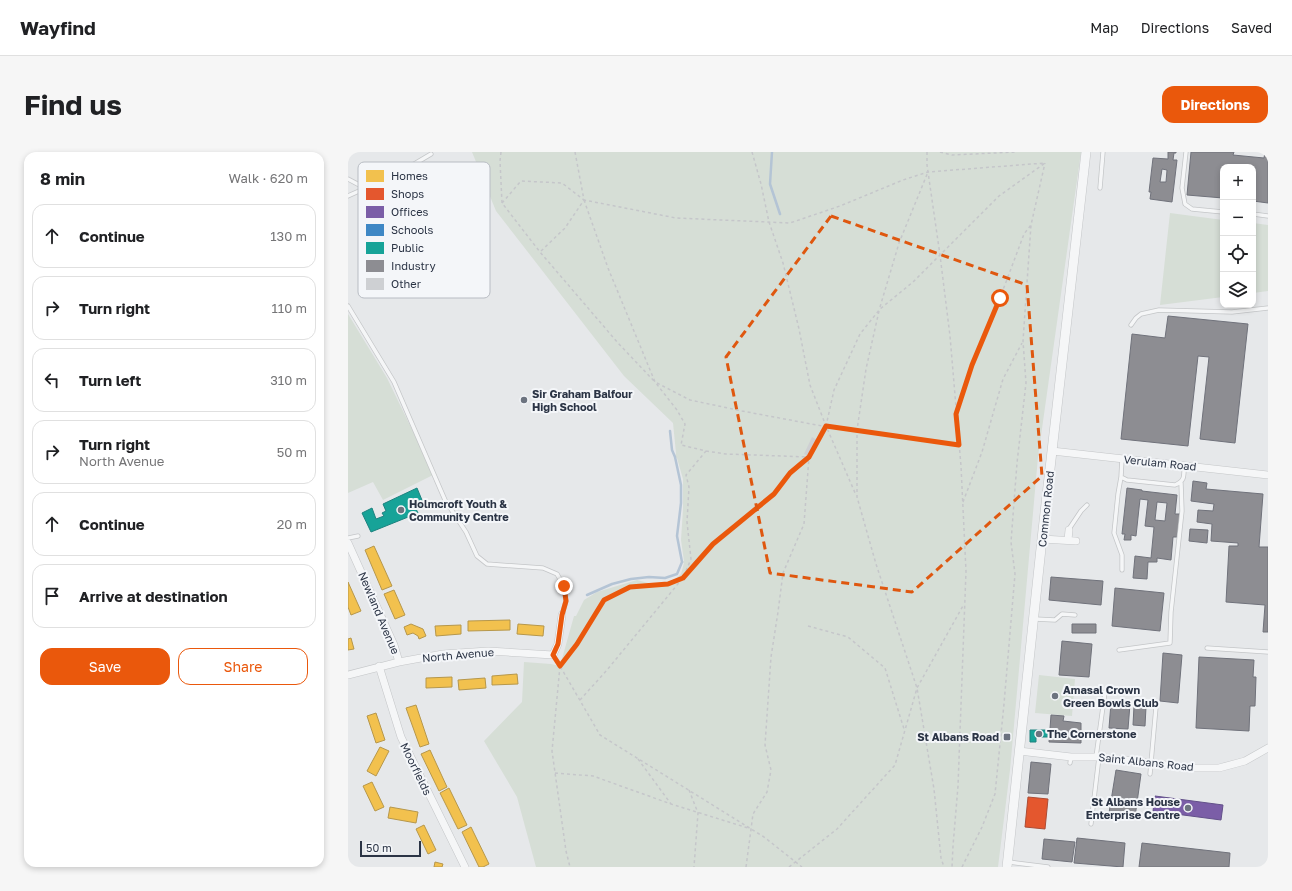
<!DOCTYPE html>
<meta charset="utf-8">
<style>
:root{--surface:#fff;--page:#f6f6f6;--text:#202124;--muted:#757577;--line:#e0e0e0;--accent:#ea580c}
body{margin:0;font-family:"Golos Text",sans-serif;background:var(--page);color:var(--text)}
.controls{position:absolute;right:12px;top:12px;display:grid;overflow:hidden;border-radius:8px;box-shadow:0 2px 6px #0003}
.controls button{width:36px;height:36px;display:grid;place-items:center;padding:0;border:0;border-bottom:1px solid var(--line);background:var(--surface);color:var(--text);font:20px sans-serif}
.scale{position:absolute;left:12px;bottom:10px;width:61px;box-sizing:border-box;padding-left:4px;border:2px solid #2b3445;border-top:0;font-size:11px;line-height:14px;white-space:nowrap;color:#2b3445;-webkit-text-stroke:3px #f4f6f9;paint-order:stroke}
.stop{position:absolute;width:12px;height:12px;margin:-9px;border:3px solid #ea580c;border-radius:50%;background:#fff}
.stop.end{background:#ea580c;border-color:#fff;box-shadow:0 1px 4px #0008}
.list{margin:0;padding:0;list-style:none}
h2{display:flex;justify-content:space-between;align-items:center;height:52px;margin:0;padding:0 16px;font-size:17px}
h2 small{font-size:13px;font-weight:400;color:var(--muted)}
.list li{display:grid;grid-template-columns:26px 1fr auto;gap:12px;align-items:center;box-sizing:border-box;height:64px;margin:0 8px 8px;padding:0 8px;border:1px solid var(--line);border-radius:12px}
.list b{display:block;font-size:15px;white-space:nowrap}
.list p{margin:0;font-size:13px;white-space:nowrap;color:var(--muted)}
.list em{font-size:13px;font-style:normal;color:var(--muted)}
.actions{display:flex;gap:8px;padding:12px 16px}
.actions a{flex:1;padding:9px 0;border:1px solid var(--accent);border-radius:12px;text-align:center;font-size:14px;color:var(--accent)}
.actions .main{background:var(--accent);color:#fff}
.icon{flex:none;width:22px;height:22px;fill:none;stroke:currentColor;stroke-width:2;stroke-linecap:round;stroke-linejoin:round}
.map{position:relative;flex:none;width:920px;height:715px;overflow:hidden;border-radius:12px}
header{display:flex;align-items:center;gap:24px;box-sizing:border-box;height:56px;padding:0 20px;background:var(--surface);border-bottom:1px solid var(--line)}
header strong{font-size:19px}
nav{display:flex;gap:22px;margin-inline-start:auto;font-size:14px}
.intro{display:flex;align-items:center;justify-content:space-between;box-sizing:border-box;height:96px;padding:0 24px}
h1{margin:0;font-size:28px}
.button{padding:10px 18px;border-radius:12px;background:var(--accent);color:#fff;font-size:14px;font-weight:700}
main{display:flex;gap:24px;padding:0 24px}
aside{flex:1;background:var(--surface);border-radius:12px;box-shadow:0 2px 6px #0003}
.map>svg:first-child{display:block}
</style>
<header>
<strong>Wayfind</strong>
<nav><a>Map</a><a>Directions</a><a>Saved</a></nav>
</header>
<div class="intro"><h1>Find us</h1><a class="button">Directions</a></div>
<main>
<aside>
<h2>8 min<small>Walk · 620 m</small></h2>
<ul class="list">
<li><svg class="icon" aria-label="ahead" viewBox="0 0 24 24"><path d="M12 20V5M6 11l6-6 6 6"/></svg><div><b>Continue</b></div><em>130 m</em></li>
<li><svg class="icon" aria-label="right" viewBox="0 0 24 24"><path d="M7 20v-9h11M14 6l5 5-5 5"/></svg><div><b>Turn right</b></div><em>110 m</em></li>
<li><svg class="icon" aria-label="left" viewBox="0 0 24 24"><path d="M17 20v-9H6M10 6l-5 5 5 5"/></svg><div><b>Turn left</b></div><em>310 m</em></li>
<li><svg class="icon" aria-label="right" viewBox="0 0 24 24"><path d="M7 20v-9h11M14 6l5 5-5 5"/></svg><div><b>Turn right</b><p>North Avenue</p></div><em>50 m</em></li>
<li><svg class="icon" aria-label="ahead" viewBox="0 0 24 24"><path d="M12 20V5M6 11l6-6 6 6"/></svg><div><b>Continue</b></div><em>20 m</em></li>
<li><svg class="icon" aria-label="arrive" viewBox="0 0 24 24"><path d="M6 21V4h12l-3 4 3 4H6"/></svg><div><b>Arrive at destination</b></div></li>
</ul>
<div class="actions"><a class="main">Save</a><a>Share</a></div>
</aside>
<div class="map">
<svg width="920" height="715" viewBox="0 0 920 715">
<rect width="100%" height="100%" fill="#e6e8ea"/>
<path fill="#d6ded6" d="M 124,0 L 733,0 L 690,305 L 662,618 L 650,715 L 188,715 L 169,645 L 136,589 L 174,550 L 176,510 L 203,512 L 212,514 L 226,464 L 228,464 L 236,448 L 249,440 L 289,428 L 304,432 L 314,432 L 327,427 L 333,422 L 336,411 L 334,410 L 336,409 L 333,388 L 335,357 L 335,327 L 329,306 L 327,305 L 328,301 L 325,271 L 276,224 L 148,59 Z
M 822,61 L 875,68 L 875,145 L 812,153 Z
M 905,71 L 920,73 L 920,139 L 905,141 Z
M 0,162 L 39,226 L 70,290 L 85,323 L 35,348 L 25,330 L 0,341 Z
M 691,523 L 727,527 L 724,564 L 687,561 Z"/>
<path fill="#f2c14e" stroke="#b6974b" d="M 26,394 L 44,434 L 34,438 L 17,398 Z
M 0,430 L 13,459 L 3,463 L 0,455 Z
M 46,438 L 57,463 L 47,467 L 36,442 Z
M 162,468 L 162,478 L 120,479 L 120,469 Z
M 63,472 L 75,477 L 78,484 L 71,487 L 70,484 L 65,481 L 59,483 L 56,475 Z
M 170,472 L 196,474 L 195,484 L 169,482 Z
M 113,473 L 113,482 L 88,484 L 87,474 Z
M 3,486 L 6,497 L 0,498 L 0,487 Z
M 169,522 L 170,532 L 144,533 L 144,524 Z
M 104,525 L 104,535 L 78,536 L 78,526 Z
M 137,526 L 138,536 L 111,538 L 110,528 Z
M 68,553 L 81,592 L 72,595 L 58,556 Z
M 28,561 L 37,588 L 28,591 L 19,564 Z
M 32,595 L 41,599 L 28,624 L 19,619 Z
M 82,598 L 99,635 L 91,639 L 73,602 Z
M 24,630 L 36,655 L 27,659 L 15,634 Z
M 101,636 L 119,673 L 110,677 L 92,641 Z
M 42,655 L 70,660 L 68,671 L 40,666 Z
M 76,673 L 88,698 L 80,702 L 68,677 Z
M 123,675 L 141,712 L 135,715 L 131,715 L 114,680 Z
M 87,710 L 95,712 L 94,715 L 86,715 Z"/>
<path fill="#e4572e" stroke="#ac4c35" d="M 680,645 L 700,647 L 697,677 L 677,675 Z"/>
<path fill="#7b5ea7" stroke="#63518a" d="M 807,644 L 875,653 L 873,668 L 805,659 Z"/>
<path fill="#17a398" stroke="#1d827f" d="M 69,336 L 76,353 L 68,357 L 70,361 L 23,380 L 14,361 L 24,356 L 28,367 L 36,364 L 34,361 L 38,359 L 35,352 Z
M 682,578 L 699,578 L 700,585 L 688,585 L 688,590 L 682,590 Z"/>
<path fill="#8d8d92" stroke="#70727b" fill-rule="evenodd" d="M 820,0 L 828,0 L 828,1 L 826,1 L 825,8 L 829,8 L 824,50 L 802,47 L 803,40 L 801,40 L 805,6 L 820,7 ZM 814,17 L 819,18 L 818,30 L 812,30 Z
M 843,0 L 886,0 L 885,3 L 916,6 L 917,0 L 920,0 L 920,51 L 905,49 L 905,15 L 875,15 L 875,46 L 839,43 Z
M 820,164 L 900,172 L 887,291 L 852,287 L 861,205 L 850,204 L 840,294 L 773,287 L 784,182 L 817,186 Z
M 845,329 L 859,331 L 858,337 L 915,342 L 911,395 L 920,395 L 920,480 L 915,480 L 917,453 L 878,450 L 881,394 L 890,394 L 890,391 L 863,389 L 864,372 L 849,370 L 850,358 L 865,359 L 866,352 L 843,349 Z
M 779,336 L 794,338 L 794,339 L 829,343 L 827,362 L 832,362 L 829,385 L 825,385 L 823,408 L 809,406 L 809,410 L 800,410 L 799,427 L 785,426 L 787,404 L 803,406 L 806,375 L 797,374 L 800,348 L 792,347 L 788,384 L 783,383 L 783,388 L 776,388 L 777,382 L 774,382 ZM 809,350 L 819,351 L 817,369 L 807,368 Z
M 842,377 L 860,378 L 859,391 L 841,389 Z
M 703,425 L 755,429 L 753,453 L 701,448 Z
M 767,436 L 816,441 L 812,479 L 764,474 Z
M 724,472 L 748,472 L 748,481 L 724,481 Z
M 714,489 L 744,492 L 741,525 L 711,523 Z
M 815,501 L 834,503 L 830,551 L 812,549 Z
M 851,505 L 906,508 L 905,525 L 908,525 L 907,554 L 902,554 L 901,579 L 848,576 Z
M 763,551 L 782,552 L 780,577 L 761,576 Z
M 786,554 L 798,555 L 797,574 L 785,573 Z
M 703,563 L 716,564 L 715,569 L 733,571 L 733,591 L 701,590 Z
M 683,610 L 703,612 L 700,642 L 680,641 Z
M 768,618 L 793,622 L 787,665 L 761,661 Z
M 729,686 L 777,691 L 775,715 L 726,711 Z
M 696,687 L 727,690 L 724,710 L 694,707 Z
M 794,691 L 882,701 L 881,715 L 791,715 Z"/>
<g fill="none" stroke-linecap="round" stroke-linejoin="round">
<path stroke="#b4c4d5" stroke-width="2.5" d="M 424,0 L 422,32 L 432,62
M 239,443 L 264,432 L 283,427 L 301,425 L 317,426 L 329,422 L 334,410 L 329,384 L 333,351 L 333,333 L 327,305 L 324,298 L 322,279"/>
</g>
<path fill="#ced0d3" d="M 464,285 L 469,288 L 460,304 L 456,302 Z"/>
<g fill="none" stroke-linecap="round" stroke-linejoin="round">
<defs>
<path id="service" d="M 838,0 L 834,36 L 837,52 L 844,57 L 875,60
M 0,27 L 15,35
M 752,36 L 755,0
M 0,44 L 11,39 L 15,35 L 51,21 L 83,2
M 905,62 L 920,64
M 0,154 L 46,230 L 97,348 L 118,380 L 129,404 L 139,412 L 195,416 L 209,422 L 216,434 L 218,449 L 214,463
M 783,173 L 788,166 L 793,162 L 811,158 L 884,160 L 920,156
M 774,307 L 773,325 L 779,328 L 827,333 C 837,329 836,324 836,314
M 773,325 L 770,342 L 766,381 L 774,403 L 774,418
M 721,377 L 733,359 L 739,353
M 0,386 L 10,384
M 687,467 L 707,468 L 714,462 L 727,463
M 859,496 L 920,500
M 771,498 L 822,491 L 823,460 L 834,359 L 833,331
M 748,605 L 757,540
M 722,611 L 723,605
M 802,622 L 808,555
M 743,672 L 751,605
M 661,710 L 700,715"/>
<path id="minor" d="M 704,299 L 920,323
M 694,387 L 728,389
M 720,388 L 721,378
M 0,391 L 46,493 L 51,510
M 31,514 L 53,585 L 117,715
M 0,523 L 51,510 L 95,502 L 140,499 L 205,503 L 210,492 L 214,463
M 671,599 L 723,605 L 751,605 L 843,616 L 871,616 L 897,609 L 920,596"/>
<path id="tertiary" d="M 659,715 L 694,387 L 738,0"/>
</defs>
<use href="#service" stroke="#c4c6c8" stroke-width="5"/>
<use href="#minor" stroke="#c4c6c8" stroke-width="8"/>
<use href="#tertiary" stroke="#c4c6c8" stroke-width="10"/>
<path stroke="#c5c6ca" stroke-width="1.5" stroke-dasharray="3 3" stroke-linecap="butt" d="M 153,0 L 152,9 L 154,51 L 192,100 L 270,191 L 306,229
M 227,0 L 236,48 L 328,66 L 442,71 L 492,54 L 555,28 L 580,20 L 697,11
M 404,0 L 413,32 L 421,70 L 435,111 L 451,177 L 462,233 L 478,274 L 508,343
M 579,0 L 579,13 L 592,103 L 602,184 L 613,314 L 618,419 L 610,634 L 605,694 L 604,715
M 592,0 L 604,3 L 667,0
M 236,48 L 260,116 L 307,230 L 329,258 L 337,272 L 333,293 L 358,299 L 338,323 L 341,335 L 339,370 L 343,407 L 335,426 L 320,432 L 282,435 L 257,448 L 229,492 L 212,514 L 252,583 L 416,685 L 454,715
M 154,51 L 173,29 L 214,31 L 236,48 L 217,76 L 193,99
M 532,155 L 551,91 L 580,20
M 531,159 L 518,217 L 509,278 L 509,345 L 528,412 L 569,536 L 586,637 L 593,706 L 596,715
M 309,231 L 342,248 L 394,259 L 474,274 L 509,278 L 611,293
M 609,260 L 624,213 L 652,146 L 676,82 L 683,73
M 358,299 L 378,302 L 461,305
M 615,350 L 634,300 L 655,227 L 674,191
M 336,424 L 365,392 L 426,342 L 441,321 L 461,305
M 460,474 L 500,485 L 537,516 L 556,577
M 209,509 L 212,514 L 204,599 L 218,699 L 222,715
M 232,548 L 259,518 L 334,427
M 290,607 L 323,652
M 207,621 L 245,624 L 323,652 L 400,676
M 341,638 L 350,661 L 346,715
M 398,715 L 405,662 L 419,640 L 423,618 L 417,593 L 423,505 L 430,460 L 435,421 L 456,372 L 461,305 L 478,274 L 486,238 L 512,182 L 532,157 L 565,130 L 651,44 L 697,11
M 441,715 L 489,677 L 547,613 L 569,536 L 616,452
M 614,715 L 634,675 L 647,642 L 656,552 L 667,422 L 663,390 L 669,311 L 678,231 L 675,189 L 683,73 L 697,11"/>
<use href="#service" stroke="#f5f6f7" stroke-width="3.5"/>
<use href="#minor" stroke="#f5f6f7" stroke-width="7"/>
<use href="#tertiary" stroke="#f5f6f7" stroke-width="9"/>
</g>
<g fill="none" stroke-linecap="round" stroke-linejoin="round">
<path stroke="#ea580c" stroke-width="5" d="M 216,434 L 218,449 L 214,463 L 210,492 L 205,503 L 212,514 L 229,492 L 256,448 L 282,435 L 320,432 L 335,426 L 365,392 L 426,342 L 442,321 L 461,305 L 478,274 L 611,293 L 608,262 L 624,213 L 652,146"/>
</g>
<path fill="none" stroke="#df570f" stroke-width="3" stroke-dasharray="8 5" stroke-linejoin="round" d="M 483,64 L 679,133 L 694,324 L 564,440 L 422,421 L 378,205 Z"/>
<g fill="#6c737f" stroke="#f4f6f9" stroke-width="1.5">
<circle cx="176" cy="248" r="4"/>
<circle cx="53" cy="358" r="4"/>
<circle cx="707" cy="544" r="4"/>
<circle cx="691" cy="582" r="4"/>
<rect x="655" y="581" width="8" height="8" rx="2"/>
<circle cx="840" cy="656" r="4"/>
</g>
<g text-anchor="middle" stroke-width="4" stroke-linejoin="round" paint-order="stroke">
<g font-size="11" font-weight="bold" fill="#2b3445" stroke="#f4f6f9" text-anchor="start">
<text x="184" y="246">Sir Graham Balfour<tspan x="184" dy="13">High School</tspan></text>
<text x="61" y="356">Holmcroft Youth &amp;<tspan x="61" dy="13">Community Centre</tspan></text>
<text x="715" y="542">Amasal Crown<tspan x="715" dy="13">Green Bowls Club</tspan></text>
<text x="699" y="586">The Cornerstone</text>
<text x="651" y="589" text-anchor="end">St Albans Road</text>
<text x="832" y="654" text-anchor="end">St Albans House<tspan x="832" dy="13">Enterprise Centre</tspan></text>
</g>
<g font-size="11" fill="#2b3445" stroke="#f4f6f9">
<text transform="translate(812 311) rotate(6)" y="4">Verulam Road</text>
<text transform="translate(698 357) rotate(-84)" y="4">Common Road</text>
<text transform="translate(31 461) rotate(67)" y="4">Newland Avenue</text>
<text transform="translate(110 503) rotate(-5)" y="4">North Avenue</text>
<text transform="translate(798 610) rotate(6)" y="4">Saint Albans Road</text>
<text transform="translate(68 617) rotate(64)" y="4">Moorfields</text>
</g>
</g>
<rect x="10" y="10" width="132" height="136" rx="6" fill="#f4f6f9" stroke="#b8bcc3" stroke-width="1"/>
<rect x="18" y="18" width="18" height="12" fill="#f2c14e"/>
<rect x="18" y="36" width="18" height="12" fill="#e4572e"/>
<rect x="18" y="54" width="18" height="12" fill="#7b5ea7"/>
<rect x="18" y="72" width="18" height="12" fill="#3f88c5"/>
<rect x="18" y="90" width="18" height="12" fill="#17a398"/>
<rect x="18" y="108" width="18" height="12" fill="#8d8d92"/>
<rect x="18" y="126" width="18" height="12" fill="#ced0d3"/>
<g font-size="11" fill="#2b3445">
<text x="43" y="28">Homes</text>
<text x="43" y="46">Shops</text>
<text x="43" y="64">Offices</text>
<text x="43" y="82">Schools</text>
<text x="43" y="100">Public</text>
<text x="43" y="118">Industry</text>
<text x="43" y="136">Other</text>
</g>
</svg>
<div class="controls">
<button>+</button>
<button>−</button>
<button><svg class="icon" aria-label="locate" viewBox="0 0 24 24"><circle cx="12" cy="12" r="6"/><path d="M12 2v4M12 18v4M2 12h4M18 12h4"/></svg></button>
<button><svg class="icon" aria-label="layers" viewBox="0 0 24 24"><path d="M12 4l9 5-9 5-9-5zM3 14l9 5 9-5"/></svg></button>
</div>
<div class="scale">50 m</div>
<div class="stop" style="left:652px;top:146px"></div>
<div class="stop end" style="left:216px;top:434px"></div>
</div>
</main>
